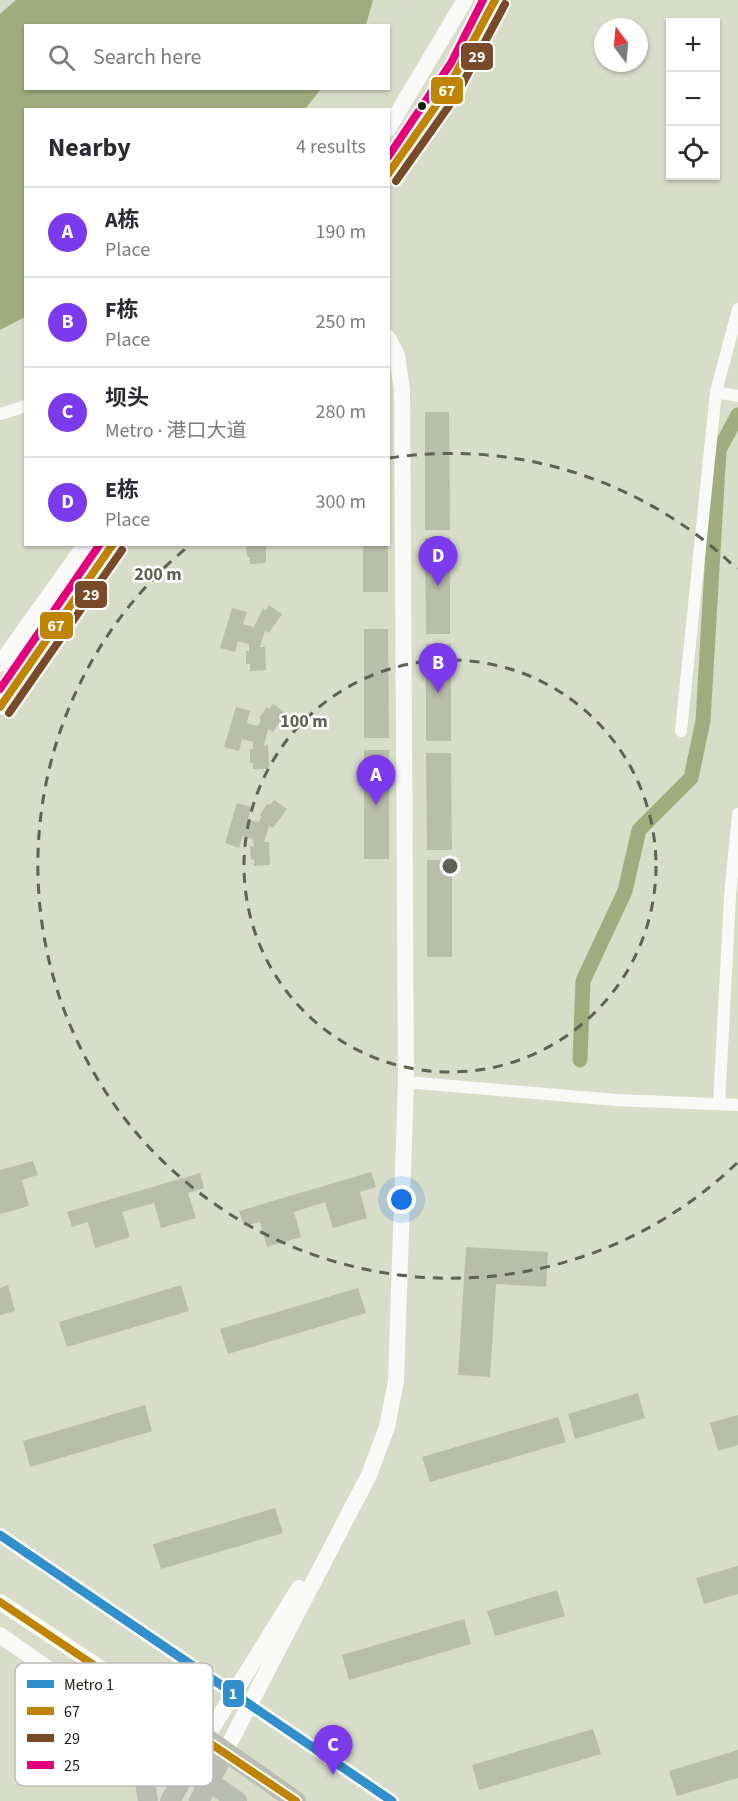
<!DOCTYPE html>
<meta charset="utf-8">
<style>
:root{--surface:#fff;--page:#f2f2f3;--text:#2b2b33;--muted:#7c7c81;--line:#e1e1e2;--accent:#7c3aed}
body{margin:0;font-family:"Source Sans 3","Noto Sans SC",sans-serif;background:var(--page);color:var(--text)}
.controls{position:absolute;right:18px;top:18px;display:grid;overflow:hidden;border-radius:0px;box-shadow:0 2px 4px #0004}
.controls button{width:54px;height:54px;display:grid;place-items:center;padding:0;border:0;border-bottom:2px solid var(--line);background:var(--surface);color:var(--text);font:30px sans-serif}
.compass{position:absolute;left:594px;top:18px;width:54px;height:54px;border-radius:50%;background:var(--surface);box-shadow:0 2px 4px #0004;rotate:344deg}
.you{position:absolute;left:402px;top:1200px;width:21px;height:21px;margin:-15px;border:4px solid #fff;border-radius:50%;background:#1a73e8;box-shadow:0 0 0 9px #1a73e833}
.badge{display:grid;place-items:center;width:39px;height:39px;border-radius:50%;background:var(--accent);color:#fff;font-size:20px;font-weight:700}
.pin{position:absolute;translate:-50% -50px;filter:drop-shadow(0 2px 3px #0008)}
.pin::after{content:'';position:absolute;top:32px;width:21px;height:18px;background:inherit;clip-path:polygon(0 0,100% 0,50% 100%)}
.list{margin:0;padding:0;list-style:none}
h2{display:flex;justify-content:space-between;align-items:center;height:78px;margin:0;padding:0 24px;font-size:26px}
h2 small{font-size:20px;font-weight:400;color:var(--muted)}
.list li{display:grid;grid-template-columns:39px 1fr auto;gap:18px;align-items:center;box-sizing:border-box;height:90px;padding:0 24px;border-top:2px solid var(--line)}
.list b{display:block;font-size:22px;white-space:nowrap}
.list p{margin:0;font-size:20px;white-space:nowrap;color:var(--muted)}
.list em{font-size:20px;font-style:normal;color:var(--muted)}
.icon{flex:none;width:33px;height:33px;fill:none;stroke:currentColor;stroke-width:2;stroke-linecap:round;stroke-linejoin:round}
.map{position:relative;flex:none;width:738px;height:1801px;overflow:hidden}
.search{position:absolute;background:var(--surface);box-shadow:0 2px 4px #0004;left:24px;top:24px;width:366px;height:66px;display:flex;align-items:center;gap:15px;box-sizing:border-box;padding:0 21px;border-radius:0px;color:var(--muted);font-size:22px}
.panel{position:absolute;background:var(--surface);box-shadow:0 2px 4px #0004;left:24px;top:108px;width:366px;height:438px;border-radius:0px}
.map>svg:first-child{display:block}
</style>
<div class="map">
<svg width="738" height="1801" viewBox="0 0 738 1801">
<rect width="100%" height="100%" fill="#d8ddc9"/>
<path fill="#a0ac7e" d="M 16,0 L 373,0 L 366,25 L 26,26 L 26,88 L 321,89 L 305,109 L 26,110 L 25,317 L 0,330 L 0,14 Z"/>
<g fill="none" stroke-linecap="round" stroke-linejoin="round">
<path stroke="#a0ac7e" stroke-width="15" d="M 580,1060 L 583,981 L 625,891 L 639,830 L 691,778 L 703,721 L 719,450 L 738,415"/>
</g>
<path fill="#b9beaa" d="M 425,412 L 449,412 L 450,530 L 425,530 Z
M 450,537 L 450,634 L 426,634 L 425,538 Z
M 246,544 L 266,544 L 266,563 L 250,564 L 250,557 L 247,557 Z
M 363,544 L 388,544 L 388,592 L 363,592 Z
M 269,605 L 282,614 L 269,633 L 265,630 L 260,647 L 265,647 L 266,670 L 250,671 L 250,664 L 246,664 L 246,651 L 249,651 L 249,644 L 238,641 L 235,652 L 220,648 L 232,608 L 247,612 L 243,624 L 254,627 L 263,608 L 266,610 Z
M 364,629 L 388,629 L 389,738 L 364,738 Z
M 426,644 L 451,644 L 451,741 L 426,741 Z
M 273,704 L 286,713 L 273,732 L 268,729 L 264,746 L 268,745 L 269,769 L 253,769 L 253,763 L 250,763 L 250,749 L 253,749 L 253,742 L 242,739 L 239,751 L 224,747 L 236,707 L 250,711 L 247,723 L 258,726 L 261,720 L 259,718 L 267,707 L 269,709 Z
M 364,750 L 389,750 L 389,859 L 364,859 Z
M 426,753 L 451,753 L 452,850 L 427,850 Z
M 274,800 L 287,809 L 273,828 L 269,826 L 264,842 L 269,842 L 270,865 L 254,866 L 254,859 L 251,860 L 250,846 L 254,846 L 253,839 L 243,836 L 239,848 L 225,843 L 237,803 L 251,807 L 248,819 L 258,822 L 262,817 L 260,815 L 267,804 L 270,805 Z
M 427,860 L 452,860 L 452,957 L 427,957 Z
M 33,1161 L 38,1175 L 22,1180 L 29,1206 L 0,1214 L 0,1170 Z
M 371,1172 L 376,1187 L 360,1192 L 367,1218 L 333,1228 L 325,1202 L 294,1212 L 301,1237 L 267,1247 L 260,1222 L 244,1226 L 239,1211 Z
M 200,1173 L 204,1188 L 188,1193 L 196,1218 L 161,1228 L 154,1203 L 122,1212 L 130,1237 L 95,1248 L 88,1222 L 72,1227 L 67,1212 Z
M 466,1247 L 548,1252 L 546,1287 L 496,1284 L 490,1377 L 458,1375 Z
M 8,1285 L 15,1311 L 0,1315 L 0,1288 Z
M 181,1285 L 189,1311 L 67,1347 L 59,1322 Z
M 358,1288 L 366,1313 L 228,1354 L 220,1329 Z
M 638,1393 L 645,1418 L 575,1439 L 568,1414 Z
M 145,1405 L 152,1431 L 30,1467 L 23,1441 Z
M 738,1415 L 738,1445 L 718,1451 L 710,1423 Z
M 558,1417 L 566,1442 L 430,1482 L 422,1457 Z
M 275,1508 L 283,1533 L 161,1569 L 153,1544 Z
M 738,1566 L 738,1594 L 704,1604 L 696,1578 Z
M 557,1590 L 565,1616 L 495,1636 L 487,1611 Z
M 464,1619 L 471,1644 L 349,1680 L 342,1655 Z
M 593,1729 L 601,1754 L 479,1790 L 472,1765 Z
M 738,1750 L 738,1778 L 677,1796 L 669,1771 Z"/>
<g fill="none" stroke-linecap="round" stroke-linejoin="round">
<path stroke="#d7d9d3" stroke-width="2" stroke-dasharray="1.5 4.5" stroke-linecap="butt" d="M 388,40 L 404,0
M 356,110 L 370,88
M 0,373 L 26,364"/>
<path stroke="#f9faf7" stroke-width="12" d="M 716,392 L 738,396
M 0,414 L 26,406
M 681,731 L 716,392 L 738,309
M 406,1082 L 616,1100 L 738,1105
M 719,1104 L 730,896 L 738,814"/>
<path stroke="#f9faf7" stroke-width="16" d="M 388,129 L 465,0
M 388,175 C 429,120 468,63 495,0
M 0,664 L 86,544
M 0,707 L 113,544
M 0,1602 L 206,1738 L 299,1588
M 0,1635 L 190,1768
M 225,1752 L 369,1475 L 387,1427 L 396,1381 L 406,1082 L 402,390 L 397,355 L 388,338"/>
<path stroke="#babdb1" stroke-width="20" d="M 113,1715 C 134,1745 143,1764 148,1801
M 190,1768 L 237,1801
M 170,1801 L 206,1738 L 296,1801
M 199,1801 L 225,1752"/>
<defs>
<path id="bus-1" d="M 388,174 L 447,90 L 495,0
M 0,707 L 113,544
M 0,1602 L 296,1801"/>
<path id="bus-2" d="M 396,181 L 456,96 L 505,4
M 9,713 L 122,550"/>
<path id="bus-3" d="M 388,157 L 451,63 L 483,0
M 0,689 L 100,544"/>
</defs>
<use href="#bus-1" stroke="#fff" stroke-width="12"/>
<use href="#bus-2" stroke="#fff" stroke-width="12"/>
<use href="#bus-3" stroke="#fff" stroke-width="12"/>
<use href="#bus-1" stroke="#c08404" stroke-width="8"/>
<use href="#bus-2" stroke="#7a4b2a" stroke-width="8"/>
<use href="#bus-3" stroke="#e5007d" stroke-width="8"/>
<defs>
<path id="metro-1" d="M 0,1535 L 392,1801"/>
</defs>
<use href="#metro-1" stroke="#fff" stroke-width="14"/>
<use href="#metro-1" stroke="#3190cb" stroke-width="9"/>
</g>
<g fill="none" stroke="#5d6252" stroke-width="3" stroke-dasharray="10 8">
<circle cx="450" cy="866" r="206"/>
<path d="M737 1163A413 413 0 1 1 190 545M389 458A413 413 0 0 1 737 569"/>
</g>
<circle fill="#1b1f12" stroke="#fff" stroke-width="2" cx="422" cy="106" r="5"/>
<rect x="15" y="1663" width="198" height="123" rx="9" fill="#fff" stroke="#bbbcb8" stroke-width="1.5"/>
<rect x="27" y="1680" width="27" height="8" fill="#3190cb"/>
<rect x="27" y="1707" width="27" height="8" fill="#c08404"/>
<rect x="27" y="1734" width="27" height="8" fill="#7a4b2a"/>
<rect x="27" y="1761" width="27" height="8" fill="#e5007d"/>
<g font-size="16" fill="#1b1f12">
<text x="64" y="1690">Metro 1</text>
<text x="64" y="1717">67</text>
<text x="64" y="1744">29</text>
<text x="64" y="1771">25</text>
</g>
<circle cx="450" cy="866" r="9" fill="#5d6252" stroke="#fff" stroke-width="3"/>
<g font-size="18" text-anchor="middle" font-weight="bold" fill="#5d6252" stroke="#fff" stroke-width="5" stroke-linejoin="round" paint-order="stroke">
<text x="158" y="580">200 m</text>
<text x="304" y="727">100 m</text>
</g>
<g stroke="#fff" stroke-width="2">
<rect x="460" y="42" width="34" height="29" rx="6" fill="#7a4b2a"/>
<rect x="430" y="76" width="34" height="29" rx="6" fill="#c08404"/>
<rect x="74" y="580" width="34" height="29" rx="6" fill="#7a4b2a"/>
<rect x="39" y="611" width="35" height="29" rx="6" fill="#c08404"/>
<rect x="222" y="1679" width="23" height="29" rx="6" fill="#3190cb"/>
</g>
<g font-size="16" text-anchor="middle" font-weight="bold" fill="#fff">
<text x="477" y="62">29</text>
<text x="447" y="96">67</text>
<text x="91" y="600">29</text>
<text x="56" y="631">67</text>
<text x="233" y="1699">1</text>
</g>
</svg>
<div class="controls">
<button>+</button>
<button>−</button>
<button><svg class="icon" aria-label="locate" viewBox="0 0 24 24"><circle cx="12" cy="12" r="6"/><path d="M12 2v4M12 18v4M2 12h4M18 12h4"/></svg></button>
</div>
<svg class="compass" viewBox="-18 -18 36 36"><path d="M0-13l5 13h-10z" fill="#e53935"/><path d="M0 13l5-13h-10z" fill="#7c7c81"/></svg>
<div class="you"></div>
<div class="pin badge" style="left:376px;top:805px">A</div>
<div class="pin badge" style="left:438px;top:693px">B</div>
<div class="pin badge" style="left:333px;top:1775px">C</div>
<div class="pin badge" style="left:438px;top:586px">D</div>
<div class="search"><svg class="icon" aria-label="search" viewBox="0 0 24 24"><circle cx="10" cy="10" r="6"/><path d="M15 15l6 6"/></svg>Search here</div>
<section class="panel">
<h2>Nearby<small>4 results</small></h2>
<ul class="list">
<li><span class="badge">A</span><div><b>A栋</b><p>Place</p></div><em>190 m</em></li>
<li><span class="badge">B</span><div><b>F栋</b><p>Place</p></div><em>250 m</em></li>
<li><span class="badge">C</span><div><b>坝头</b><p>Metro · 港口大道</p></div><em>280 m</em></li>
<li><span class="badge">D</span><div><b>E栋</b><p>Place</p></div><em>300 m</em></li>
</ul>
</section>
</div>
